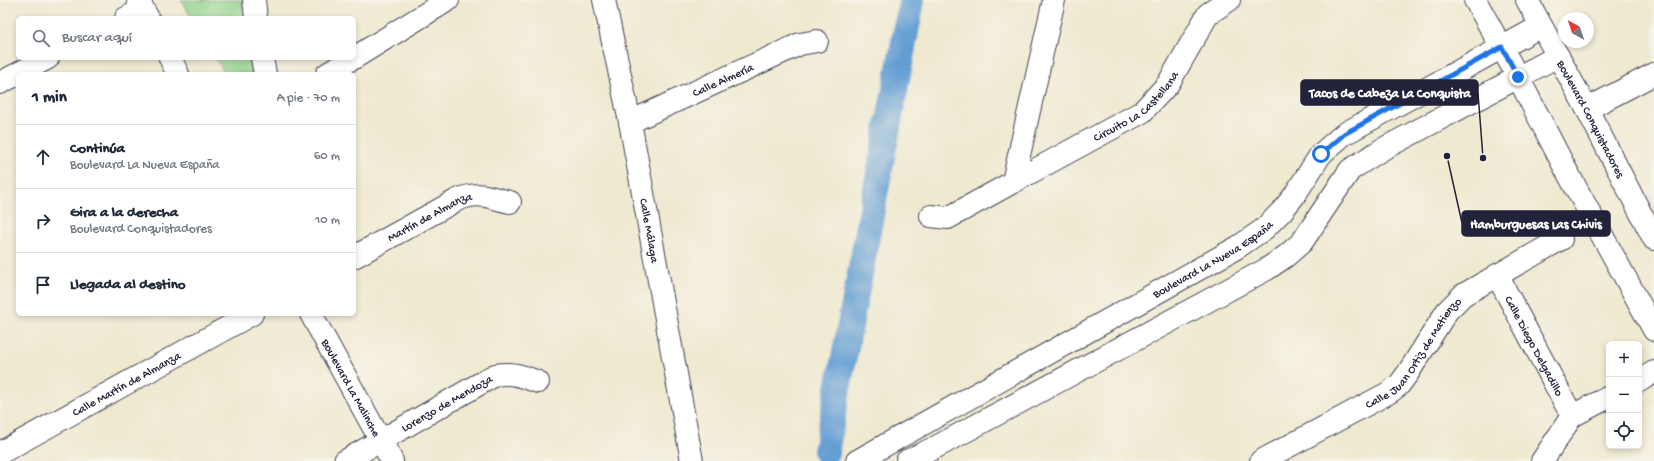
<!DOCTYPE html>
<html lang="es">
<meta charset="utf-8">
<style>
:root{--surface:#fff;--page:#f2f2f3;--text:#1f2937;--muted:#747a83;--line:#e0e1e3}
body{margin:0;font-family:"Gochi Hand",sans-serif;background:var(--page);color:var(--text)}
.controls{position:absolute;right:12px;bottom:12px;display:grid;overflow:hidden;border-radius:6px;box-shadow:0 2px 6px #0003}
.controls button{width:36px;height:36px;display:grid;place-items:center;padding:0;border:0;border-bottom:1px solid var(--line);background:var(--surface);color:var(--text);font:20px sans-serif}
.compass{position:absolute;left:1558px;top:12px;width:36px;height:36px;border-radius:50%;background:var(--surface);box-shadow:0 2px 6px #0003;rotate:320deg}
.stop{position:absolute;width:12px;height:12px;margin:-9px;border:3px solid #1a73e8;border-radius:50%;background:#fff}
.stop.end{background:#1a73e8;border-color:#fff;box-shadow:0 1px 4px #0008}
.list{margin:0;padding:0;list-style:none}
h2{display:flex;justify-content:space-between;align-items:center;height:52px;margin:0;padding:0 16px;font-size:17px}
h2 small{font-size:13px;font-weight:400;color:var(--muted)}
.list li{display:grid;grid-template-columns:26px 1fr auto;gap:12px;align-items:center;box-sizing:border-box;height:64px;padding:0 16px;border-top:1px solid var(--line)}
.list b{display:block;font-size:15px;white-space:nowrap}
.list p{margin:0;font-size:13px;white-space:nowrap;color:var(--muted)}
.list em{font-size:13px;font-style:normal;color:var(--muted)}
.icon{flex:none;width:22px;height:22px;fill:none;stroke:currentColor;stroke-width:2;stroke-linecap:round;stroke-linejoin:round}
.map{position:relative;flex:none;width:1654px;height:461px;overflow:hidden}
.search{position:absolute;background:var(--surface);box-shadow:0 2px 6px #0003;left:16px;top:16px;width:340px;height:44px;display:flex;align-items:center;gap:10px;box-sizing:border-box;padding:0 14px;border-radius:6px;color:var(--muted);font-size:15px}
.panel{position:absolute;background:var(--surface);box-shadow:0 2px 6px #0003;left:16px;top:72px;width:340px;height:244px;border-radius:6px}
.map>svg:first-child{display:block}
</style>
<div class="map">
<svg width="1654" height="461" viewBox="0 0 1654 461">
<rect width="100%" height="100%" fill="#f7f3e8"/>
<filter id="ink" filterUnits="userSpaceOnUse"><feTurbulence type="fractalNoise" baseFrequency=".025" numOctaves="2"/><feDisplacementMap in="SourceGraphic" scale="8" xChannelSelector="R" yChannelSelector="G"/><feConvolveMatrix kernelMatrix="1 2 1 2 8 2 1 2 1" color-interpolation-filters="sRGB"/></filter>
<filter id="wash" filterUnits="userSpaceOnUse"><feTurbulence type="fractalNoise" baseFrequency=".012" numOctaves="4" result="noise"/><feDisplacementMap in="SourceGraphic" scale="16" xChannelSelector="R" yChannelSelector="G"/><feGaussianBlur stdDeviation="0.9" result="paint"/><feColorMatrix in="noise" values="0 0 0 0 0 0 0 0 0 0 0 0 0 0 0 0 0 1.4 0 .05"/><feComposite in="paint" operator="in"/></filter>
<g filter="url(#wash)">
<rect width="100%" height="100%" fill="#efe9d0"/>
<path fill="#91d38b" stroke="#5a7a63" d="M 181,0 L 242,0 L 245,18 L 192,18 Z
M 216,58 L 252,58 L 255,74 L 225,74 Z"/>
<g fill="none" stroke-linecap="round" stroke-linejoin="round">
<path stroke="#649ed3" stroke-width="26" d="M 826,452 L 912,0"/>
</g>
</g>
<g filter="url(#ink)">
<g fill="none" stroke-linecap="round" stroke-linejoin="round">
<defs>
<g id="minor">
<path d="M 138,0 L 148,18"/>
<path d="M 254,0 L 256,18"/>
<path id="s1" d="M 604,0 L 630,122 L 692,461"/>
<path id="s2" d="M 1054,0 L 1013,182 L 1142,112 L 1168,84 L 1208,14 L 1229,0"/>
<path d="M 126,18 L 143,9"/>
<path d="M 170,58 L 178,74"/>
<path d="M 262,58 L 265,74"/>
<path d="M 354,58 L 448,0"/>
<path d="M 327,74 L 353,58"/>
<path d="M 0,83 L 48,58"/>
<path d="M 1587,109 L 1654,74"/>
<path id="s3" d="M 630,122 L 800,44 L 817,41"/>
<path d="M 931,216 L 948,218 L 1013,182"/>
<path id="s4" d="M 354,257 L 457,200 C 479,191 487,197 510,202"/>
<path id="s5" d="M 1497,275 L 1572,416"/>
<path id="s6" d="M 311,314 L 392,461"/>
<path d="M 1639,381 L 1654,372"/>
<path id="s7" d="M 0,453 L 252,314"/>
<path id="s8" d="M 345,461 L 495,375 C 513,372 522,376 538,382"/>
<path id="s9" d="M 857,461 L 1238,247 L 1264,229 L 1282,211 L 1294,196 L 1321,154 L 1344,134 L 1541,26"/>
<path d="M 907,461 L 936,447 L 1267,269 L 1286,256 L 1302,242 L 1350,170 L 1381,150 L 1558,56"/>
<path id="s10" d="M 1261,461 L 1390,392 L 1399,385 L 1408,373 L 1447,311 L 1463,295 L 1561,239"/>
<path d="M 1542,461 L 1572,416 L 1609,397"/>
</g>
<g id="tertiary">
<path d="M 1475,0 L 1518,77 L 1565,168 L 1654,330"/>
<path id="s11" d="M 1527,0 L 1587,109 L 1654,239"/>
</g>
</defs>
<use href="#minor" stroke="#414051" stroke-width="24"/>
<use href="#tertiary" stroke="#414051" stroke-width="24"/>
<use href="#minor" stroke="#fff" stroke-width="22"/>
<use href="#tertiary" stroke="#fff" stroke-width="22"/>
</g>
</g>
<g fill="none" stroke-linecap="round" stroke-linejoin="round" filter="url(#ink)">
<path stroke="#1a73e8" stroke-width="5" d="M 1321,154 L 1344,134 L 1502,47 L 1518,77"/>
</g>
<g text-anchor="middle" stroke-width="3" stroke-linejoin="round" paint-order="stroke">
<g font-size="12" fill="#22223b" stroke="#f7f3e8">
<text dy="4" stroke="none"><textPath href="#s3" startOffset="102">Calle Almería</textPath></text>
<text dy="4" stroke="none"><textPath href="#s2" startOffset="332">Circuito La Castellana</textPath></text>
<text dy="4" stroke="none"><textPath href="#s11" startOffset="135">Boulevard Conquistadores</textPath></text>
<text dy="4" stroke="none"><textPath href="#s4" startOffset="86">Martín de Almanza</textPath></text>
<text dy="4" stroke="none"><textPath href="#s1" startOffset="235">Calle Málaga</textPath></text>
<text dy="4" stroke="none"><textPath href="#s9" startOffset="409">Boulevard La Nueva España</textPath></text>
<text dy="4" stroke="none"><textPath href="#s5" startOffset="80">Calle Diego Delgadillo</textPath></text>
<text dy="4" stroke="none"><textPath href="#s10" startOffset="191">Calle Juan Ortiz de Matienzo</textPath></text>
<text dy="4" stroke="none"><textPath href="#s7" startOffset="144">Calle Martín de Almanza</textPath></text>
<text dy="4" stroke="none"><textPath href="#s6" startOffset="84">Boulevard La Malinche</textPath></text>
<text dy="4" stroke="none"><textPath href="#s8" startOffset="117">Lorenzo de Mendoza</textPath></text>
</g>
</g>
<path fill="none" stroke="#22223b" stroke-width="1.5" d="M1483 158L1478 93M1447 156L1462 223"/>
<g fill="#22223b" stroke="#f7f3e8" stroke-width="1.5">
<circle cx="1483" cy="158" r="4"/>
<circle cx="1447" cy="156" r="4"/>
</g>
<g fill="#22223b" stroke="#22223b" stroke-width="1.5">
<rect x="1301" y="80" width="177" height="25" rx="4"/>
<rect x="1462" y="211" width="148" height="25" rx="4"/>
</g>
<g font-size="13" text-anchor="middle" font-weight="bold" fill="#fff">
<text x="1390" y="97">Tacos de Cabeza La Conquista</text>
<text x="1536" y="228">Hamburguesas Las Chivis</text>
</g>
</svg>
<div class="controls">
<button>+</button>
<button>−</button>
<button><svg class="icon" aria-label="locate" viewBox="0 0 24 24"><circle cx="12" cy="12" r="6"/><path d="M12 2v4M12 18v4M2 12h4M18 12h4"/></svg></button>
</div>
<svg class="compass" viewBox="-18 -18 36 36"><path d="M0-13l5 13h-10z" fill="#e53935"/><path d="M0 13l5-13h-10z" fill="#747a83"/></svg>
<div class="stop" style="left:1321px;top:154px"></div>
<div class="stop end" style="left:1518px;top:77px"></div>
<div class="search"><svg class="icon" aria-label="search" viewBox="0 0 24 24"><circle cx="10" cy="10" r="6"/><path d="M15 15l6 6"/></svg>Buscar aquí</div>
<section class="panel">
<h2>1 min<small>A pie · 70 m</small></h2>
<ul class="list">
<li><svg class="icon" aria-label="ahead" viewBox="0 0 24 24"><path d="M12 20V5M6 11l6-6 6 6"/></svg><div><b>Continúa</b><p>Boulevard La Nueva España</p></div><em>60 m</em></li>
<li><svg class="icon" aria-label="right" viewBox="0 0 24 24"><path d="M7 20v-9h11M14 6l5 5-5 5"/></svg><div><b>Gira a la derecha</b><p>Boulevard Conquistadores</p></div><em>10 m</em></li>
<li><svg class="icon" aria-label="arrive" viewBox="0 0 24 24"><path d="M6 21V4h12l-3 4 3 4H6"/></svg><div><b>Llegada al destino</b></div></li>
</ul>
</section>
</div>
